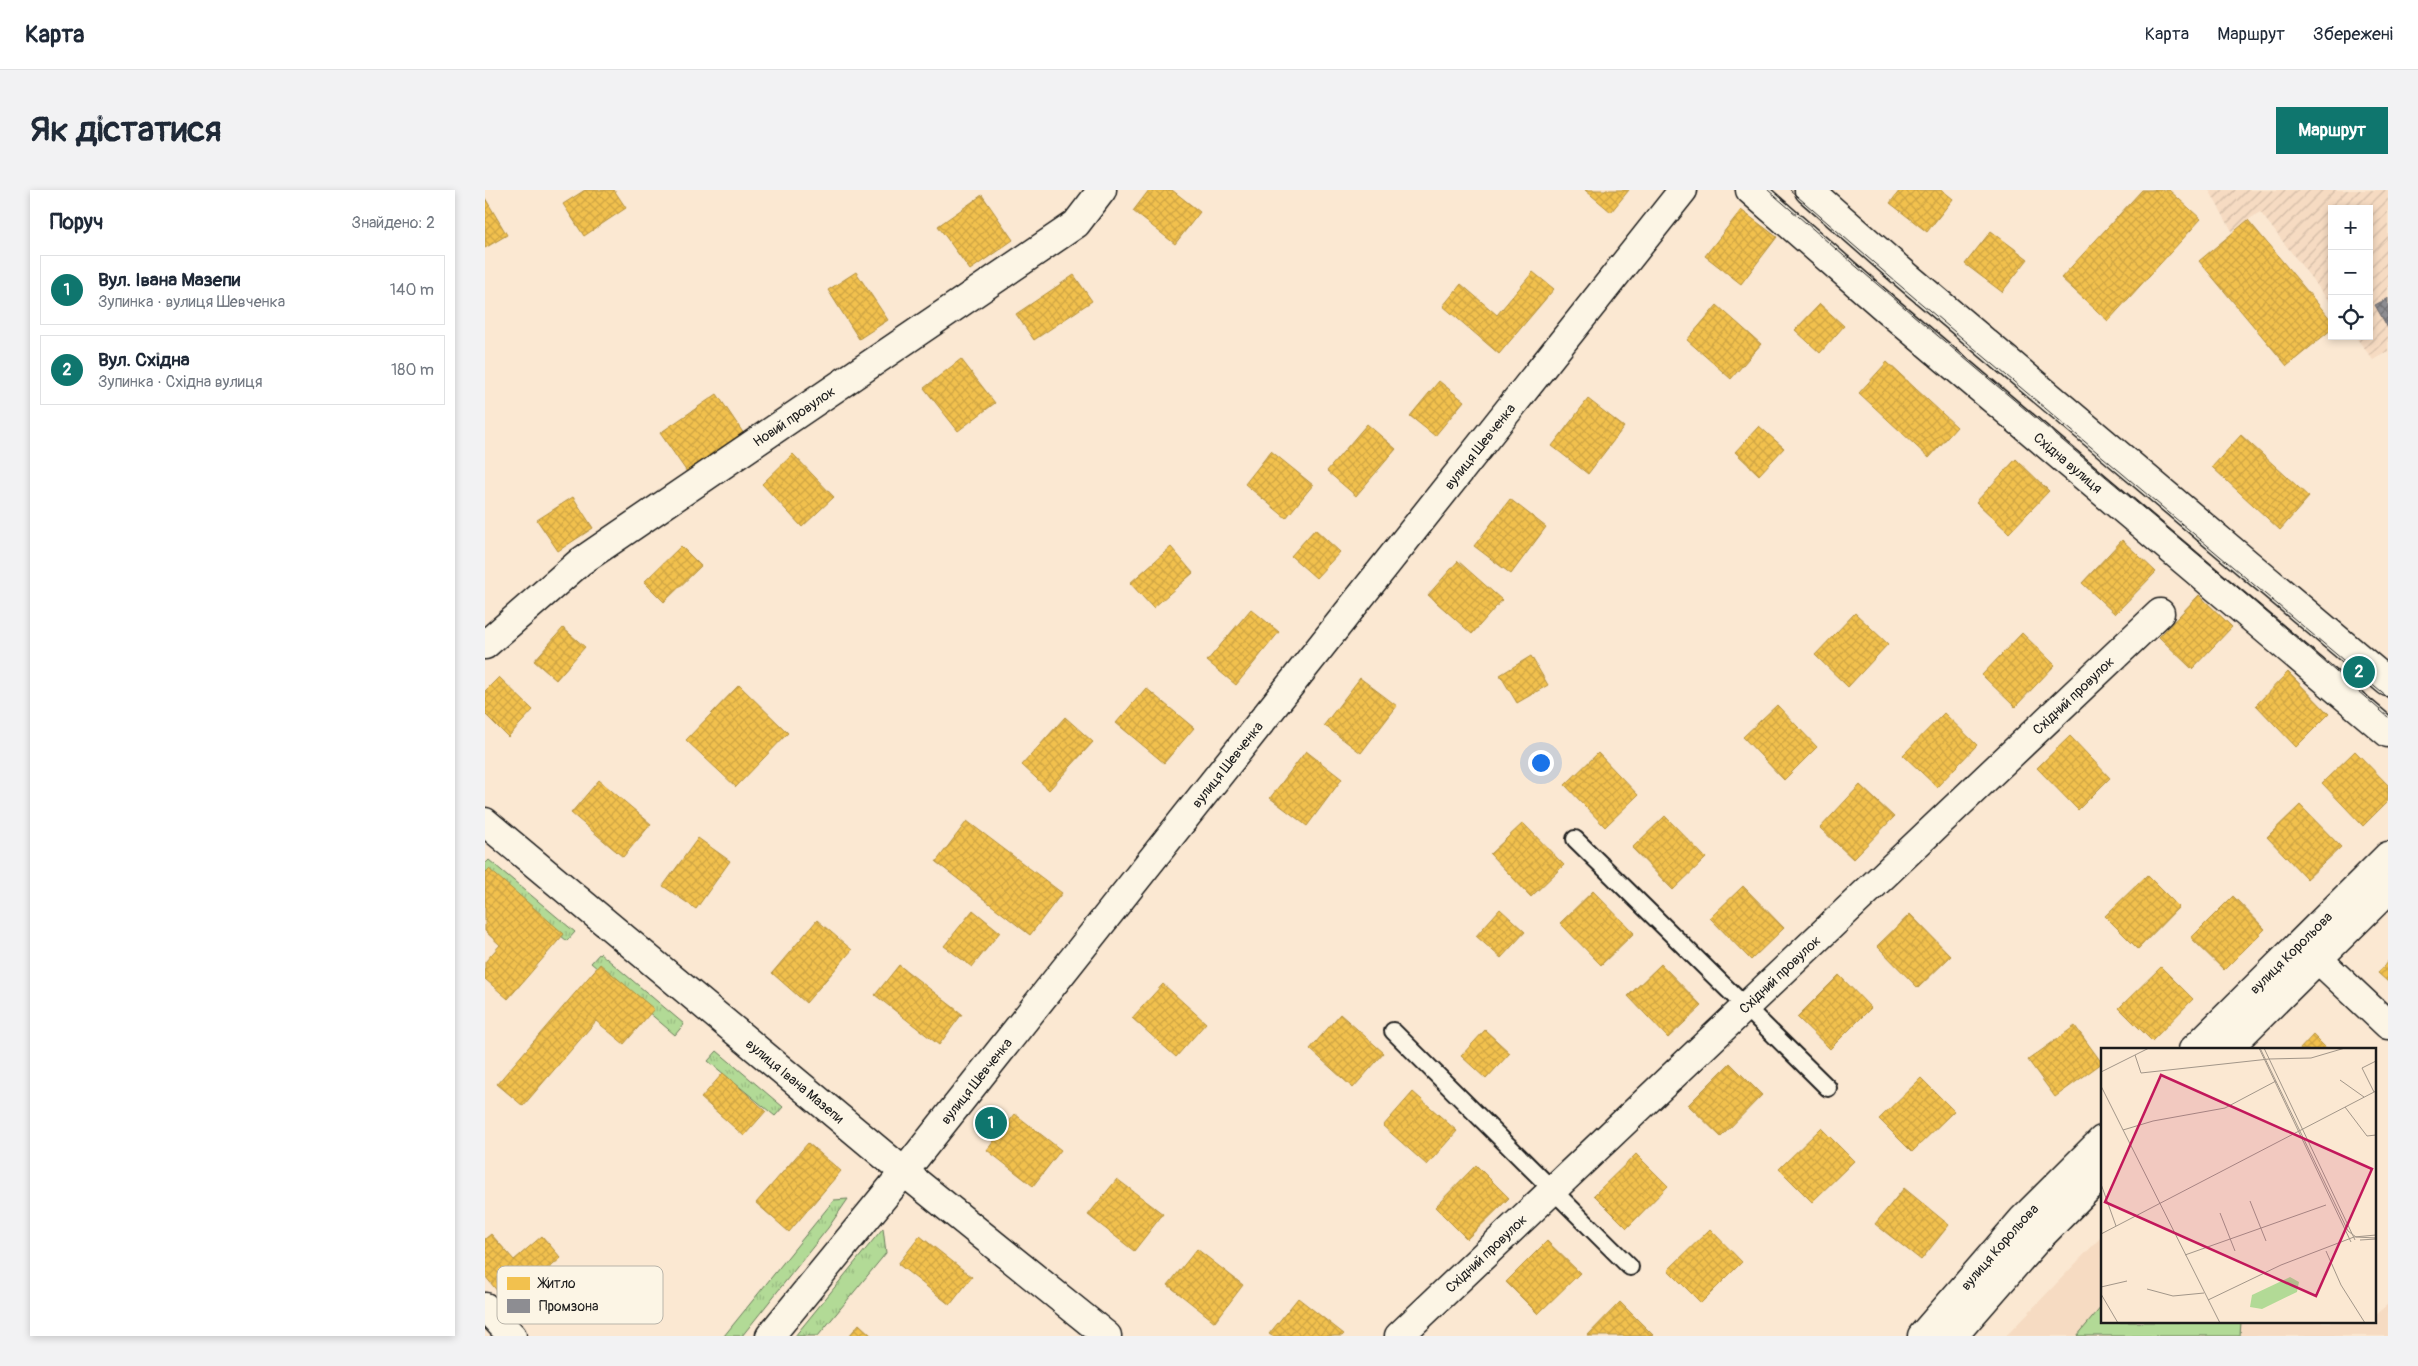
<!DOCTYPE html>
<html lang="uk">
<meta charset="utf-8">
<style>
:root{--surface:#fff;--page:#f2f2f3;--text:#1f2937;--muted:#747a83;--line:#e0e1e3;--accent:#0f766e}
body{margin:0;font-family:Pangolin,sans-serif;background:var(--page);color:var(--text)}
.controls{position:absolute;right:15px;top:15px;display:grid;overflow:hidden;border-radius:0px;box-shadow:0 2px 8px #0003}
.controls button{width:45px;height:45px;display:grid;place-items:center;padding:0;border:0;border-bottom:1px solid var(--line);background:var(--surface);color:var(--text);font:25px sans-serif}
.you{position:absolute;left:1055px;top:572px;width:18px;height:18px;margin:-12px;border:4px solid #fff;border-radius:50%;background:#1a73e8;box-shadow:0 0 0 8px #1a73e833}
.badge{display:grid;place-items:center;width:32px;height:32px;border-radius:50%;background:var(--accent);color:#fff;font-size:16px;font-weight:700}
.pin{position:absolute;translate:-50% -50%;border:2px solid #fff;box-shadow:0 1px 5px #0006}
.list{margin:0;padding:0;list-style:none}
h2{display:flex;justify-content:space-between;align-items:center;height:65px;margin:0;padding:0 20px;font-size:21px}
h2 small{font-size:16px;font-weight:400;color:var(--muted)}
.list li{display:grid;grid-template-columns:32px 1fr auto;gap:15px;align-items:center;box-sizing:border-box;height:70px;margin:0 10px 10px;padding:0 10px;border:1px solid var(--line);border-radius:0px}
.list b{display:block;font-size:19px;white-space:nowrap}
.list p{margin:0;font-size:16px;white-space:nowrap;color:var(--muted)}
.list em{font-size:16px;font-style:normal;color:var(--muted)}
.icon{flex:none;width:28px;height:28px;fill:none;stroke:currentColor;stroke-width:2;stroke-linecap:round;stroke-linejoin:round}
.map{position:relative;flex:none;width:1903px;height:1146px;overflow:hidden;border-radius:0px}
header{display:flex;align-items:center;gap:30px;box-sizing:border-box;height:70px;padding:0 25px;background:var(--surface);border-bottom:1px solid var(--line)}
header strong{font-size:24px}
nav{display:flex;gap:28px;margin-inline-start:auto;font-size:18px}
.intro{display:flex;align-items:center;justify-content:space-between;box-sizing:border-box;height:120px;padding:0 30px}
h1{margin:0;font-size:35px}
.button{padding:12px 22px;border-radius:0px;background:var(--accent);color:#fff;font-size:18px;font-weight:700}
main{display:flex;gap:30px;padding:0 30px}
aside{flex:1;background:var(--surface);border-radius:0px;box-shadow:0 2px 8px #0003}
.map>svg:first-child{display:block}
</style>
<header>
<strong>Карта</strong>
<nav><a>Карта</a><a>Маршрут</a><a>Збережені</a></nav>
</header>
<div class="intro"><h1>Як дістатися</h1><a class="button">Маршрут</a></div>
<main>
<aside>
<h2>Поруч<small>Знайдено: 2</small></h2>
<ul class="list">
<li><span class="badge">1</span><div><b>Вул. Івана Мазепи</b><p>Зупинка · вулиця Шевченка</p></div><em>140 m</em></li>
<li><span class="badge">2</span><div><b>Вул. Східна</b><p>Зупинка · Східна вулиця</p></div><em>180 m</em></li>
</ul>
</aside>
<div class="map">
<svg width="1903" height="1146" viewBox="0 0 1903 1146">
<defs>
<pattern id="industrial-furrows" width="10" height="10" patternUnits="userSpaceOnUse" patternTransform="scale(1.25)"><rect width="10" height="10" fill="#f6dbc2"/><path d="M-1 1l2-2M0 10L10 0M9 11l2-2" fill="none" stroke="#d2bba6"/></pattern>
<pattern id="grass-tufts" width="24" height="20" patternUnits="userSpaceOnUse" patternTransform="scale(1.25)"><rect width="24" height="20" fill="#b2da96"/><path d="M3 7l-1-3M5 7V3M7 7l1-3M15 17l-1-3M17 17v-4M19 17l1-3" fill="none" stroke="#98ba81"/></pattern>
<pattern id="homes-cross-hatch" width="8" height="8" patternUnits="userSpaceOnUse" patternTransform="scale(1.25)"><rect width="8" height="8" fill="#f2c14e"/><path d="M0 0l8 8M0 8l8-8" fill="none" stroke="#cfa544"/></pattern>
<pattern id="industry-cross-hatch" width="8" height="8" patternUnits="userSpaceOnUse" patternTransform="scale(1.25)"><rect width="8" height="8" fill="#8d8d92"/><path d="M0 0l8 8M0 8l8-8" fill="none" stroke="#727276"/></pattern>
</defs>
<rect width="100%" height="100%" fill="#fbe8d2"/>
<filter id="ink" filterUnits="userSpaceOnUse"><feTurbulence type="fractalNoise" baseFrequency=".02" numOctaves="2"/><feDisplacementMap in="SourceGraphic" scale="10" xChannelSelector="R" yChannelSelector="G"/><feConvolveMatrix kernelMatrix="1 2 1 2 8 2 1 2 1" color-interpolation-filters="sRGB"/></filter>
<g filter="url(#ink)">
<path fill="#f6dbc2" d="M 1617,1046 L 1617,1132 L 1889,1132 L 1889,1126 L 1903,1114 L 1903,1146 L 1521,1146 Z"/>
<path fill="url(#industrial-furrows)" d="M 1724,0 L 1903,0 L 1903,161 L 1888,170 L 1870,146 L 1884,146 L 1884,19 L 1847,19 L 1847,115 L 1775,22 L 1747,41 Z"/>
<path fill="url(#grass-tufts)" stroke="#677b59" d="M 4,670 L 90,742 L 82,751 L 0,681 L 0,674 Z
M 115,763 L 199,834 L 190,845 L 106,773 Z
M 232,861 L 298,917 L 290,926 L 223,871 Z
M 363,1009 L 343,1038 L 257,1146 L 239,1146 L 349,1010 Z
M 398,1038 L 401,1063 L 333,1146 L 310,1146 Z"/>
<path fill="#b2da96" stroke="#677b59" d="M 1617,1116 L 1617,1132 L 1756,1132 L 1755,1146 L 1592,1146 Z"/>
<path fill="url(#homes-cross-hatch)" stroke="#b2903f" d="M 100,0 L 129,0 L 141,18 L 99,46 L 78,14 Z
M 664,0 L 687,0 L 715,22 L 690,54 L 648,21 Z
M 1100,0 L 1144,0 L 1126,22 Z
M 1415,0 L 1457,0 L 1468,9 L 1442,42 L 1405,13 Z
M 1657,0 L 1684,0 L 1716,29 L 1623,131 L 1576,88 Z
M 497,5 L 528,50 L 485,80 L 453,36 Z
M 0,8 L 22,45 L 0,58 Z
M 1256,20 L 1292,47 L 1256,94 L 1220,66 Z
M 1763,30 L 1847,131 L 1847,139 L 1802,176 L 1714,71 Z
M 1506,41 L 1543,69 L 1517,102 L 1480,74 Z
M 371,82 L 403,130 L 374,149 L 343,100 Z
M 1048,82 L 1069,99 L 1014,164 L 958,116 L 976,94 L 1012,125 Z
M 589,85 L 607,111 L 549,150 L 531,124 Z
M 1335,114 L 1359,136 L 1335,163 L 1310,140 Z
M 1232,115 L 1276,154 L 1246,189 L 1202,150 Z
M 476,169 L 510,213 L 473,241 L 439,198 Z
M 1402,172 L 1472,237 L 1444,268 L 1374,203 Z
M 954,191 L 979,211 L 950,246 L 925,226 Z
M 232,204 L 259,244 L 202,282 L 175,243 Z
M 1103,209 L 1139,237 L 1103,284 L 1067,256 Z
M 882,234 L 911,259 L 871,306 L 842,281 Z
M 1274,236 L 1299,258 L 1274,285 L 1250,262 Z
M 1756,245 L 1824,307 L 1795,340 L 1727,277 Z
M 786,261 L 828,295 L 801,328 L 760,294 Z
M 308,264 L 349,307 L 317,337 L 277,294 Z
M 1531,269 L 1564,301 L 1524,343 L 1491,312 Z
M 88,307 L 108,338 L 73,361 L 52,330 Z
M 1025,309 L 1061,337 L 1026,384 L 989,356 Z
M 830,339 L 855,362 L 831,388 L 806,366 Z
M 1637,350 L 1671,382 L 1630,424 L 1597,393 Z
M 196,356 L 216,376 L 179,412 L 159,392 Z
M 686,357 L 708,383 L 668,418 L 645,393 Z
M 973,371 L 1017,410 L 987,444 L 943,405 Z
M 1714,405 L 1747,437 L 1707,479 L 1674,447 Z
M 766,419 L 794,442 L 751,495 L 722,471 Z
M 1370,423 L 1403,454 L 1363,497 L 1330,465 Z
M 78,438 L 100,457 L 71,490 L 49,471 Z
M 1537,443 L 1570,475 L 1530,517 L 1497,485 Z
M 1046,466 L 1063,495 L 1032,513 L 1015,485 Z
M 1803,482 L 1844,524 L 1811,557 L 1771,515 Z
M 14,487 L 48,520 L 23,547 L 0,524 L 0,501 Z
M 875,488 L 912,516 L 876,563 L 839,535 Z
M 254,495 L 303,543 L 251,597 L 201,550 Z
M 661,498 L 709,538 L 679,573 L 631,533 Z
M 1292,515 L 1332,557 L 1299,590 L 1258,547 Z
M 1459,523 L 1492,555 L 1452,597 L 1418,565 Z
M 580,527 L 608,552 L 564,600 L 537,575 Z
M 1585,546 L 1625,588 L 1593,620 L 1552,578 Z
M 821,561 L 857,589 L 822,636 L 785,608 Z
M 1870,561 L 1903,595 L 1903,611 L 1878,636 L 1837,593 Z
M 1113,563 L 1153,605 L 1120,637 L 1080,595 Z
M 114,590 L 166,634 L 138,667 L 86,623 Z
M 1375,595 L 1409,627 L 1368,669 L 1335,638 Z
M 1815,615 L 1856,657 L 1822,689 L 1782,647 Z
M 1180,626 L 1221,668 L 1188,700 L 1147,658 Z
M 482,631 L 577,703 L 545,745 L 451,672 Z
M 1038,633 L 1079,675 L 1046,707 L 1005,664 Z
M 213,648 L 245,671 L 211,719 L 178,696 Z
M 4,679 L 79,744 L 23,809 L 0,789 L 0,772 L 15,755 L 0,741 L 0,683 Z
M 1662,685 L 1694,717 L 1653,759 L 1620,726 Z
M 1258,696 L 1299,738 L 1266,770 L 1225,728 Z
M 1108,701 L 1149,743 L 1116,775 L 1075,733 Z
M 1748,706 L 1780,739 L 1739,780 L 1706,748 Z
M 1015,719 L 1040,742 L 1016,768 L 991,746 Z
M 488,720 L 515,742 L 487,777 L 459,756 Z
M 1425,724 L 1466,766 L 1433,798 L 1392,756 Z
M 332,730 L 367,760 L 321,813 L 287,783 Z
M 1903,771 L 1903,792 L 1893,783 Z
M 115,774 L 169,819 L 139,854 L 111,831 L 38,916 L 12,894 Z
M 1176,774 L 1217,816 L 1183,848 L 1143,806 Z
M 414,775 L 477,824 L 454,855 L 390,805 Z
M 1676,777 L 1708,809 L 1667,851 L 1634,818 Z
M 1354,785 L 1386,818 L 1345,859 L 1312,827 Z
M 678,794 L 721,833 L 691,867 L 647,828 Z
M 855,824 L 899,863 L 868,898 L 825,859 Z
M 1590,836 L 1617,873 L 1570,907 L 1543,870 Z
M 1000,840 L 1025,863 L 1001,889 L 976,866 Z
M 1828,845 L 1843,860 L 1814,860 Z
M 1245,873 L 1277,905 L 1236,947 L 1203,915 Z
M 238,883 L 281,921 L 259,946 L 216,908 Z
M 1436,888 L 1469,921 L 1427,962 L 1394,929 Z
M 928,902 L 972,941 L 942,975 L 898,936 Z
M 530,924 L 576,960 L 548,996 L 502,960 Z
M 1336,938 L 1369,971 L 1327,1012 L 1294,979 Z
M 323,953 L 356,981 L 304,1042 L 271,1013 Z
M 1151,964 L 1183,996 L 1142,1038 L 1109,1005 Z
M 991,975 L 1024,1008 L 982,1049 L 950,1017 Z
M 632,989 L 678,1024 L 649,1061 L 603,1025 Z
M 1419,998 L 1464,1035 L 1436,1070 L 1390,1034 Z
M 1225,1039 L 1257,1072 L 1216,1113 L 1183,1080 Z
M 6,1044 L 29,1070 L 57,1046 L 76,1068 L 23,1114 L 0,1086 L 0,1049 Z
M 435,1046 L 487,1087 L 465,1115 L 413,1074 Z
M 1062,1051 L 1095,1083 L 1053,1124 L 1021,1092 Z
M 712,1059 L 758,1095 L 730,1132 L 683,1095 Z
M 813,1108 L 859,1144 L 857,1146 L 787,1146 L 784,1144 Z
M 1135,1112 L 1168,1145 L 1166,1146 L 1102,1146 Z
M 374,1134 L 387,1146 L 364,1146 Z"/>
<path fill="url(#industry-cross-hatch)" stroke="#6b6b6f" d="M 1903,108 L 1903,138 L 1890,115 Z"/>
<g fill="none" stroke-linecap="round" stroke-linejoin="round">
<defs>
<path id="lane" d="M 1090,649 L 1343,898
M 908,841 L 1145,1077"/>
<g id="street">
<path id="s1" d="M 0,455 L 95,372 L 591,34 L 617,0"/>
<path d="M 1832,768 L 1903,835"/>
<path d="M 0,1117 L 27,1146"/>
<path id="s2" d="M 914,1146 L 1675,423"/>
</g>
<g id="secondary">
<path id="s3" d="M 1265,0 L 1400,118 L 1903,543"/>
<path d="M 1324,0 L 1423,87 L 1903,492"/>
<path id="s4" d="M 0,632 L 419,982 L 622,1146"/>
<path id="s5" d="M 1708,860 L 1903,666"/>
<path d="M 1741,860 L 1903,700"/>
<path id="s6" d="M 285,1146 L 419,982 L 1198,0"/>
<path id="s7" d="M 1437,1146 L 1538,1029 L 1617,950"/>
<path d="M 1468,1146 L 1550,1052 L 1617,984"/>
</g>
</defs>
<use href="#lane" stroke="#1c1c1c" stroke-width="20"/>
<use href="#street" stroke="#1c1c1c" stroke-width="31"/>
<use href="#secondary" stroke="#1c1c1c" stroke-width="31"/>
<use href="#lane" stroke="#fcf5e5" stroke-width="16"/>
<use href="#street" stroke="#fcf5e5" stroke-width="28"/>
<use href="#secondary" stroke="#fcf5e5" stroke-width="28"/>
<path stroke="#1c1c1c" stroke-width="1" d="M 1283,0 C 1487,179 1699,348 1903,527
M 1305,0 L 1412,93 L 1903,508"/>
</g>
</g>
<g text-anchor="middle" stroke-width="5" stroke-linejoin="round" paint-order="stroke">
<g font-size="14" fill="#1c1c1c" stroke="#fcf5e5">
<text dy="5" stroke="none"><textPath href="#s1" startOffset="385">Новий провулок</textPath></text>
<text dy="5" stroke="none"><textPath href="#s6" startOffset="1138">вулиця Шевченка</textPath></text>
<text dy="5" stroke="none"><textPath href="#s3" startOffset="419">Східна вулиця</textPath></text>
<text dy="5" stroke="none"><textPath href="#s2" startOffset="930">Східний провулок</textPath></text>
<text dy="5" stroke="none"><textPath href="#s6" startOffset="732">вулиця Шевченка</textPath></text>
<text dy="5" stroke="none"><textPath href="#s5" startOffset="138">вулиця Корольова</textPath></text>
<text dy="5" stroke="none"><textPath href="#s2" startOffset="525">Східний провулок</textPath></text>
<text dy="5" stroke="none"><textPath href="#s4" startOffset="404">вулиця Івана Мазепи</textPath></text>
<text dy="5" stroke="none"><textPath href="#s6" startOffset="328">вулиця Шевченка</textPath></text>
<text dy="5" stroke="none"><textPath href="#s7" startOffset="118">вулиця Корольова</textPath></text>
<text dy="5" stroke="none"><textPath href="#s2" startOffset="120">Східний провулок</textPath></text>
</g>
</g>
<g transform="translate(1616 858)">
<rect width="275" height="275" fill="#fbe8d2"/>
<path d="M 189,229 L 198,234 L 196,244 L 161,261 L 149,259 L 151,247 Z" fill="#b2da96"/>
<path fill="none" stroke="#a29689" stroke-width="1" d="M 158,0 L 250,194M 159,0 L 247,183 L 255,189 L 275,190M 163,0 L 254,192M 34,7 L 40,25 L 168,11 L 210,10 L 244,0M 0,24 L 48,0M 239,32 L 263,49M 0,38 L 119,275M 273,44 L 261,20 L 275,13M 244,59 L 266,88 L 275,87M 22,82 L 52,73 L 124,60 L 175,33M 0,136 L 15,178M 149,153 L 165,193M 119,165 L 134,203M 0,186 L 275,43M 259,192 L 275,191M 225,203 L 240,237 L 264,275M 84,207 L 225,157M 0,239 L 26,233M 46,241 L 72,248 L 103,245M 0,246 L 17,275M 107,252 L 180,217 L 253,189 L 275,187"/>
<path fill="#c2185b" fill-opacity="0.15" stroke="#c2185b" stroke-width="2.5" d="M 60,27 L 271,121 L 215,248 L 4,154 Z"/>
<rect width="275" height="275" fill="none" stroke="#1c1c1c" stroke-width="2.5"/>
</g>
<rect x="12" y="1076" width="166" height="58" rx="8" fill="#fcf5e5" stroke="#b9b4a9" stroke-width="1"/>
<rect x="22" y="1087" width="23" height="13" fill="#f2c14e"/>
<rect x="22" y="1109" width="23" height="14" fill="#8d8d92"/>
<g font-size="14" fill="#1c1c1c">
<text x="54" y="1098">Житло</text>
<text x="54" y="1121">Промзона</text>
</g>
</svg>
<div class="controls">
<button>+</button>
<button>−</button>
<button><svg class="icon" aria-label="locate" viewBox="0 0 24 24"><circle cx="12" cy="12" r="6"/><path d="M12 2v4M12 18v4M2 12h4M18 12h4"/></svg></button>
</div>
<div class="you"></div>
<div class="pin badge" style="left:506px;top:933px">1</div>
<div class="pin badge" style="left:1874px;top:482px">2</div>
</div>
</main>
